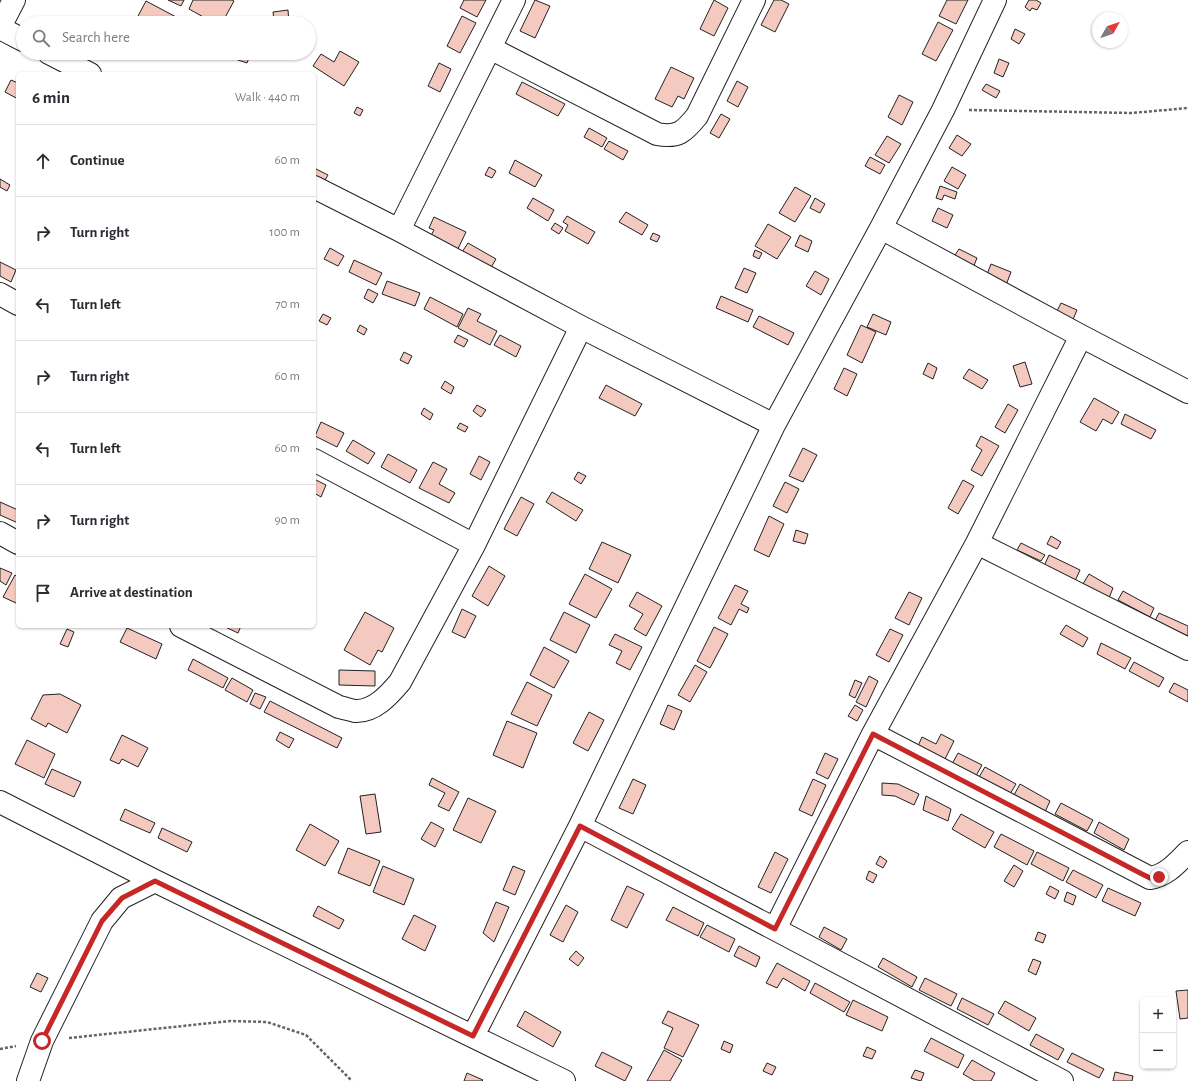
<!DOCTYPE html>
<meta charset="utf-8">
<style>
:root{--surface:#fff;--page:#f2f2f3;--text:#2b2b33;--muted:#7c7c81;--line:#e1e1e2}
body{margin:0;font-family:"Alegreya Sans",sans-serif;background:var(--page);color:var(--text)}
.controls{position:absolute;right:12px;bottom:12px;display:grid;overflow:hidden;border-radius:6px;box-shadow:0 1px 3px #0004}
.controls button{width:36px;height:36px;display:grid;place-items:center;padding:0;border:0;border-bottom:1px solid var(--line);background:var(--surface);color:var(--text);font:20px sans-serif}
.compass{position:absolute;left:1092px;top:12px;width:36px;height:36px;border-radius:50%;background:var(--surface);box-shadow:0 1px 3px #0004;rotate:50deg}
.stop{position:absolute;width:12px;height:12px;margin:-9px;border:3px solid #c62828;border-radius:50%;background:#fff}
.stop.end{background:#c62828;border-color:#fff;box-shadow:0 1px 4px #0008}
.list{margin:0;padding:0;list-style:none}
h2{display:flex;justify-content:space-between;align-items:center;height:52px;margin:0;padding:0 16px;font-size:17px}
h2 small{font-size:13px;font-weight:400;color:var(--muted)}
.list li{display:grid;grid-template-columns:26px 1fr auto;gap:12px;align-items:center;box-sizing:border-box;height:72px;padding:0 16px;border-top:1px solid var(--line)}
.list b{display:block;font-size:15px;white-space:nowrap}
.list em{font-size:13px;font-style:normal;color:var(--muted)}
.icon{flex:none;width:22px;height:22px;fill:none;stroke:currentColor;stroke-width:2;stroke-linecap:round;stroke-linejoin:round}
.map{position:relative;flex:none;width:1188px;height:1081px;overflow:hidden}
.search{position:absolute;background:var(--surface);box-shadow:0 1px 3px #0004;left:16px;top:16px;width:300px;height:44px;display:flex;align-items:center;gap:10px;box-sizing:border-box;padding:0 14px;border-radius:22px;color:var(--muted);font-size:15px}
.panel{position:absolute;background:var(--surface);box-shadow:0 1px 3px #0004;left:16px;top:72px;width:300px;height:556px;border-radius:6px}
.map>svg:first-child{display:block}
</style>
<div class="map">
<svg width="1188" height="1081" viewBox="0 0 1188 1081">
<rect width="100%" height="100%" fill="#fff"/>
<path fill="#f3c9c0" stroke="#222" d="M 168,0 L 184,0 L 181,6 Z
M 193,0 L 232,0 L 234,1 L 222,23 L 214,23 L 189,9 Z
M 464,0 L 486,0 L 477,17 L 460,8 Z
M 535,0 L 550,6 L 535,38 L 520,31 Z
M 714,0 L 728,8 L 714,36 L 700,29 Z
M 774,0 L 781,0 L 789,4 L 775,32 L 761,25 Z
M 947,0 L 968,0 L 956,24 L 939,16 Z
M 1029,0 L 1036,0 L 1041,3 L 1037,10 L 1032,8 L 1030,11 L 1025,7 Z
M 146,1 L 178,18 L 175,23 L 147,23 L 137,18 Z
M 288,10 L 289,23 L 270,23 L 270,21 L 274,21 L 273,12 Z
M 462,16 L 476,23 L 460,53 L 447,46 Z
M 938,22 L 953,30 L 936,61 L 922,54 Z
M 1015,29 L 1025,34 L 1019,44 L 1011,39 Z
M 340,51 L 359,62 L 344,86 L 313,66 L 321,54 L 334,62 Z
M 231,53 L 251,53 L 247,63 L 229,57 Z
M 999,59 L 1009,63 L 1003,77 L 994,73 Z
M 439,63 L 451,69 L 440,92 L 428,86 Z
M 671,67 L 694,78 L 684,99 L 678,96 L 672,107 L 655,99 Z
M 11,80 L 18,83 L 18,99 L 5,92 Z
M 737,81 L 748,87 L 738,107 L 727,101 Z
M 522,82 L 565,104 L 558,116 L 516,94 Z
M 986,84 L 1000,91 L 996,98 L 982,90 Z
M 899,95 L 913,102 L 902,125 L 888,117 Z
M 357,107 L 363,110 L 360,116 L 354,113 Z
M 721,114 L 730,119 L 719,138 L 710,133 Z
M 589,128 L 607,138 L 602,147 L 584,137 Z
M 957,135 L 971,144 L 962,156 L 949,148 Z
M 887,136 L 901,144 L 889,163 L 875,155 Z
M 609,141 L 628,151 L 623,160 L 604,149 Z
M 870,157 L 885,165 L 880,174 L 865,166 Z
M 515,160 L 542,175 L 535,187 L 509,173 Z
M 489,167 L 496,171 L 492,178 L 485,175 Z
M 952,167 L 966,175 L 958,189 L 944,181 Z
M 314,168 L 328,175 L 321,187 L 314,183 Z
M 0,179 L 10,185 L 7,191 L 0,187 Z
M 940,186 L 957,192 L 955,199 L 944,195 L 942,200 L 936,198 Z
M 795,187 L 811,196 L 795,222 L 779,213 Z
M 533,198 L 554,210 L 548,221 L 527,208 Z
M 815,198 L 825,204 L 820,213 L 810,208 Z
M 938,208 L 953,215 L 947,228 L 932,221 Z
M 626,212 L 648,225 L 642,235 L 619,222 Z
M 567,216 L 595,232 L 588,244 L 565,231 L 568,225 L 563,222 Z
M 434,217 L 466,232 L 456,253 L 429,239 L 434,230 L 429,228 Z
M 555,223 L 563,228 L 559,234 L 551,229 Z
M 768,224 L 791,237 L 777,259 L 755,246 Z
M 653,233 L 660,236 L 657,242 L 650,239 Z
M 800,235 L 812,241 L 808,252 L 795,246 Z
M 468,243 L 496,259 L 489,271 L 460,255 Z
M 330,248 L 344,256 L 338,266 L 324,259 Z
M 959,249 L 977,258 L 973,268 L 953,258 Z
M 755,250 L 762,253 L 759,259 L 753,256 Z
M 354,260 L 382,273 L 376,285 L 349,272 Z
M 0,262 L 16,270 L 11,282 L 0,276 Z
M 991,264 L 1011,272 L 1006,285 L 986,277 Z
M 744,268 L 756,273 L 747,293 L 735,288 Z
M 815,271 L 829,279 L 821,295 L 806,286 Z
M 387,281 L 420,293 L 415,306 L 382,294 Z
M 368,289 L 378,294 L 373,303 L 364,298 Z
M 721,296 L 753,310 L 748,322 L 716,308 Z
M 430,297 L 463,314 L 457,327 L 424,309 Z
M 1061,303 L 1077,310 L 1072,322 L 1055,315 Z
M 468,308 L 481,314 L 477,321 L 497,331 L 490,345 L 458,328 Z
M 323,314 L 331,318 L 327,325 L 319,321 Z
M 873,314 L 891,322 L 886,335 L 867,327 Z
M 759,316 L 794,333 L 788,345 L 753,327 Z
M 360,325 L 367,329 L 364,335 L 357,331 Z
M 861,325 L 876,332 L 862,363 L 847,355 Z
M 458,335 L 468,340 L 464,347 L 454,342 Z
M 500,335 L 521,346 L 516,357 L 494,345 Z
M 404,352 L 412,356 L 408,364 L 400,360 Z
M 1025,362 L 1032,384 L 1020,387 L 1013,366 Z
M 928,363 L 937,368 L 933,379 L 923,374 Z
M 844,368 L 857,374 L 847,396 L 834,389 Z
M 969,369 L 988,380 L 982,389 L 963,378 Z
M 445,381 L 454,387 L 451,394 L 441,388 Z
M 606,385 L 642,404 L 635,416 L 599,398 Z
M 1094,398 L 1119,412 L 1112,424 L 1103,419 L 1096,431 L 1080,422 Z
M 1008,404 L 1018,410 L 1005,433 L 995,427 Z
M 477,405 L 486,410 L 481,417 L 473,411 Z
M 424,408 L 433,414 L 430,420 L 421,414 Z
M 1125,414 L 1156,430 L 1151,439 L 1121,424 Z
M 321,422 L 344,433 L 337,447 L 315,436 Z
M 460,423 L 468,427 L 465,432 L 457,428 Z
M 981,436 L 999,446 L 982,476 L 971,470 L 982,450 L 976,446 Z
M 353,440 L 375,453 L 368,464 L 346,451 Z
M 803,448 L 817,455 L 803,482 L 789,476 Z
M 388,454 L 417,470 L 410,483 L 381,467 Z
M 479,456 L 490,462 L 481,480 L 470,474 Z
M 433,462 L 447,469 L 439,484 L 455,493 L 449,503 L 419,488 Z
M 578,472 L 586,476 L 581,484 L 574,479 Z
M 314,479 L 326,485 L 321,497 L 314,493 Z
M 963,480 L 974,486 L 958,514 L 948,508 Z
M 785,482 L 799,489 L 787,513 L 773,506 Z
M 552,492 L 583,510 L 576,521 L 546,502 Z
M 521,497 L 534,504 L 517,536 L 504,529 Z
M 0,502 L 18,510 L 18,523 L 0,515 Z
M 769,516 L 784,524 L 769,557 L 754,550 Z
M 796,530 L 808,534 L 805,544 L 793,541 Z
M 1051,536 L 1061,542 L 1057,549 L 1047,544 Z
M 602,542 L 631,555 L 618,583 L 589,569 Z
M 1021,543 L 1045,555 L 1041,561 L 1017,550 Z
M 1049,555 L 1080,570 L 1075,581 L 1044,566 Z
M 489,566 L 505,576 L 488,606 L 472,596 Z
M 0,568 L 12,573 L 6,585 L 0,581 Z
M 585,574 L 612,589 L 596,618 L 569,604 Z
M 1089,574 L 1113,588 L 1109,598 L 1083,584 Z
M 15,575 L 18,577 L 18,599 L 16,603 L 3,597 Z
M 735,585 L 748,591 L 741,604 L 749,608 L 747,613 L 739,609 L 731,625 L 718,618 Z
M 1123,591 L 1154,608 L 1150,617 L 1118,600 Z
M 637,592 L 662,606 L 646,636 L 634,629 L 643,614 L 629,606 Z
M 909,592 L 922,598 L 909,625 L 895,618 Z
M 462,609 L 476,616 L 465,638 L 452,632 Z
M 365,612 L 394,628 L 382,652 L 378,650 L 370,665 L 344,650 Z
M 564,612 L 590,625 L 576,653 L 550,640 Z
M 1159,613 L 1188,626 L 1188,636 L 1155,621 Z
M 1066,625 L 1088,638 L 1083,647 L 1060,634 Z
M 223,626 L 241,626 L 238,633 Z
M 714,627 L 728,634 L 710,668 L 697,661 Z
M 127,628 L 162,644 L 156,659 L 120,642 Z
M 67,629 L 74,632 L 68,647 L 60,644 Z
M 890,629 L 903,635 L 889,662 L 876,655 Z
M 615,634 L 642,647 L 630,670 L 616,663 L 622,651 L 609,645 Z
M 1101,643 L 1131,658 L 1125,669 L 1097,654 Z
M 544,647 L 569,661 L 554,688 L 530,675 Z
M 193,659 L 228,678 L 223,688 L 188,670 Z
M 1134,662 L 1164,678 L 1159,687 L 1129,671 Z
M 695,665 L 707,672 L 690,702 L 678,695 Z
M 339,670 L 375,671 L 375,686 L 339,685 Z
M 869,676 L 878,681 L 866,707 L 856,702 Z
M 232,678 L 253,690 L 247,702 L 225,690 Z
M 855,680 L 862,683 L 855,698 L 849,695 Z
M 527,682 L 552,695 L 537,726 L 511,714 Z
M 1174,683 L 1188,690 L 1188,702 L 1169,692 Z
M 255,693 L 266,697 L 260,709 L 250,704 Z
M 60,694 L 81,705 L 67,733 L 48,723 L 46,727 L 31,719 L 43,695 Z
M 270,701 L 342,738 L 337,748 L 264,712 Z
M 668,705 L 682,711 L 674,730 L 660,724 Z
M 855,705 L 863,710 L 857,721 L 848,716 Z
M 589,712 L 604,720 L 588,751 L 573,743 Z
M 507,721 L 537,733 L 523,768 L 493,755 Z
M 280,732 L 294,739 L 289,748 L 276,740 Z
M 941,734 L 954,741 L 945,759 L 918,746 L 922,737 L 936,744 Z
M 122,735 L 148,748 L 138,767 L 122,759 L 119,764 L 110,760 Z
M 27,740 L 55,754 L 44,778 L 15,764 Z
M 825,753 L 838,759 L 828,779 L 816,773 Z
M 958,753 L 982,765 L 976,776 L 952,764 Z
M 985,767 L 1016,784 L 1010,794 L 979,777 Z
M 52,769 L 81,782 L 74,797 L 45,784 Z
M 432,778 L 459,792 L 449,811 L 438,806 L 445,793 L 429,785 Z
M 633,779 L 646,785 L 633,814 L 619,808 Z
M 813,779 L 826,785 L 812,816 L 799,810 Z
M 882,783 L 898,784 L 919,794 L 914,805 L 895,796 L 882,795 Z
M 1020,784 L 1050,801 L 1045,812 L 1014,795 Z
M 375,794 L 381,832 L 366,834 L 360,796 Z
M 926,796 L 951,809 L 948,821 L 923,810 Z
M 468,798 L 496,811 L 481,843 L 453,830 Z
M 1061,803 L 1093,820 L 1087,831 L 1055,814 Z
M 125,809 L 155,823 L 150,833 L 120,820 Z
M 961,814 L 994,832 L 985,848 L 952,829 Z
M 431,822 L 444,829 L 435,847 L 421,839 Z
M 1099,822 L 1129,839 L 1124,850 L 1094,833 Z
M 310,824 L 339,841 L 325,866 L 296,850 Z
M 162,828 L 192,842 L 187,852 L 158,838 Z
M 1001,834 L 1034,851 L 1027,865 L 994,847 Z
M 348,848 L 380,861 L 370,886 L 338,873 Z
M 775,852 L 788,859 L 771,893 L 758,887 Z
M 1037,852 L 1069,868 L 1063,881 L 1031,864 Z
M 880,856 L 887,861 L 883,868 L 876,864 Z
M 1014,865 L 1023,871 L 1014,887 L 1004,881 Z
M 383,866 L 414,879 L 404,905 L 373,892 Z
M 513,866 L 525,871 L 515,895 L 503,890 Z
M 1073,870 L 1103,885 L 1096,898 L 1066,882 Z
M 869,871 L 877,875 L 873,883 L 866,879 Z
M 627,886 L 644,894 L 627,928 L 611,920 Z
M 1050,886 L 1059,891 L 1055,899 L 1046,894 Z
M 1108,888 L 1141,903 L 1135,916 L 1102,901 Z
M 1067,892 L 1076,896 L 1073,905 L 1064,901 Z
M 496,902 L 509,907 L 494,942 L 483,933 Z
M 566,905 L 578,912 L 563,942 L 550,935 Z
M 318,906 L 344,920 L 339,929 L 313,916 Z
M 673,907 L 704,923 L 698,936 L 666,920 Z
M 414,915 L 436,926 L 425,951 L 402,939 Z
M 707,925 L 735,939 L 729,952 L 700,937 Z
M 824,927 L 847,939 L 841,950 L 819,937 Z
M 1038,932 L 1046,935 L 1043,943 L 1035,940 Z
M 739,946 L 760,957 L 756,967 L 734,956 Z
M 576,951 L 584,958 L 578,966 L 569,959 Z
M 883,958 L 917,977 L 912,987 L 878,967 Z
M 1033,959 L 1041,962 L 1036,975 L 1028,971 Z
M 777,963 L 810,981 L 805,991 L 783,978 L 777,988 L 766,983 Z
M 37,973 L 48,978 L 41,992 L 30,987 Z
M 925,978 L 957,994 L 951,1006 L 919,990 Z
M 815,983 L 850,1002 L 844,1012 L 810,993 Z
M 1188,990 L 1188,1018 L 1180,1019 L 1176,991 Z
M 962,998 L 994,1014 L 988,1025 L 957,1009 Z
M 853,1000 L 888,1017 L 882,1031 L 846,1015 Z
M 1005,1001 L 1036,1018 L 1029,1031 L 998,1013 Z
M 525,1011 L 561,1032 L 553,1047 L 517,1026 Z
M 668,1011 L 699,1025 L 683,1057 L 664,1048 L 673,1028 L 662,1023 Z
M 1036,1034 L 1064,1049 L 1058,1060 L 1030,1045 Z
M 931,1038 L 964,1055 L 958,1068 L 924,1051 Z
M 724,1041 L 733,1045 L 730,1053 L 721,1049 Z
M 867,1047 L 876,1051 L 872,1059 L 863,1056 Z
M 664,1050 L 682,1060 L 670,1081 L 647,1081 Z
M 602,1052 L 632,1067 L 625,1081 L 595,1066 Z
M 1072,1053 L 1104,1069 L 1099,1078 L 1067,1062 Z
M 972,1060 L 995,1073 L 991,1081 L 975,1081 L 963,1074 Z
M 767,1063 L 776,1067 L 772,1075 L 763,1071 Z
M 915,1070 L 924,1073 L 921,1081 L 911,1078 Z
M 1115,1072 L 1133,1076 L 1132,1081 L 1113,1081 Z
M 467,1073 L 483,1080 L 482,1081 L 464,1081 Z"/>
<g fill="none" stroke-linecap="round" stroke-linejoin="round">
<defs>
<path id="minor" d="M 0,27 L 14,0
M 0,28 L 23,40
M 490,48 L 657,134 C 678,138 684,132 697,116 L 754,0
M 49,53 L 90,74
M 314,187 L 399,230 L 581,327 L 774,425
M 881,228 L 1081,336 L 1188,392
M 399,230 L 514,0
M 0,294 L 18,304
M 314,460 L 474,545
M 0,533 L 18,543
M 977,543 L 1188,649
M 181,626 L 339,707 C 344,708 350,710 355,711 C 374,712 389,695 400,682 L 474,545 L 581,327
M 873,734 L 1150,878 C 1166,876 1177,863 1188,852
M 0,802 L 155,881 L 564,1081
M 580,826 L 1062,1081
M 775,929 L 873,734 L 977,543 L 1081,336
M 473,1036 L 580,826 L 774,425 L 881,228 L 943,110 L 995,0
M 28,1081 L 42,1041 L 102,921 L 121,898 L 155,881"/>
</defs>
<use href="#minor" stroke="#222" stroke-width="24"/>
<path stroke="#646464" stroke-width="2.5" stroke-dasharray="3 2" stroke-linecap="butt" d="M 969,110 L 1132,113 L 1188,108
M 69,1038 L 230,1021 L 267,1022 L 306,1035 L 352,1081
M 0,1049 L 16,1046"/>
<use href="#minor" stroke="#fff" stroke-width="22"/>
</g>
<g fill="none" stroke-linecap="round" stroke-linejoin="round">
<path stroke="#c62828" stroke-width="5" d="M 42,1041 L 102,921 L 122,898 L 155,881 L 473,1036 L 580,826 L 775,929 L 873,734 L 1140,873 L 1150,878 L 1159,877"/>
</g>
</svg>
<div class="controls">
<button>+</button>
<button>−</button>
</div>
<svg class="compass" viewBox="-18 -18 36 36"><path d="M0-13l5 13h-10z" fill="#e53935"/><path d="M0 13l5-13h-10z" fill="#7c7c81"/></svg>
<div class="stop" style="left:42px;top:1041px"></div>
<div class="stop end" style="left:1159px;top:877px"></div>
<div class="search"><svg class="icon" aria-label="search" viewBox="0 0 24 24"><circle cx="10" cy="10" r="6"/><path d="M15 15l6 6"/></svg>Search here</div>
<section class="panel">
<h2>6 min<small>Walk · 440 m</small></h2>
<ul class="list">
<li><svg class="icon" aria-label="ahead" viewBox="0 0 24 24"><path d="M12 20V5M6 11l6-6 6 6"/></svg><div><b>Continue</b></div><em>60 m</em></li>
<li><svg class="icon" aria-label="right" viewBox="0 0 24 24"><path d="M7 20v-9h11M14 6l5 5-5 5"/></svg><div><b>Turn right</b></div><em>100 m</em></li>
<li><svg class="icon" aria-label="left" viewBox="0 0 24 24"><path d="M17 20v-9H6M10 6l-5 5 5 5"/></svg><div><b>Turn left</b></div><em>70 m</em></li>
<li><svg class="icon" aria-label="right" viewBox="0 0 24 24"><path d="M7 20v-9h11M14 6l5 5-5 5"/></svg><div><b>Turn right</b></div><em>60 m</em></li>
<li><svg class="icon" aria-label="left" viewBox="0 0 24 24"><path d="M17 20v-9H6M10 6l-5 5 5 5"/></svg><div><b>Turn left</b></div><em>60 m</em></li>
<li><svg class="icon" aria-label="right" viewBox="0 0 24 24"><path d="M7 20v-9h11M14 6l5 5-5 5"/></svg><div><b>Turn right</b></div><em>90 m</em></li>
<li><svg class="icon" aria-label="arrive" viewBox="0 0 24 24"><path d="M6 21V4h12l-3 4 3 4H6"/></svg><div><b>Arrive at destination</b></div></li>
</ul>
</section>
</div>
